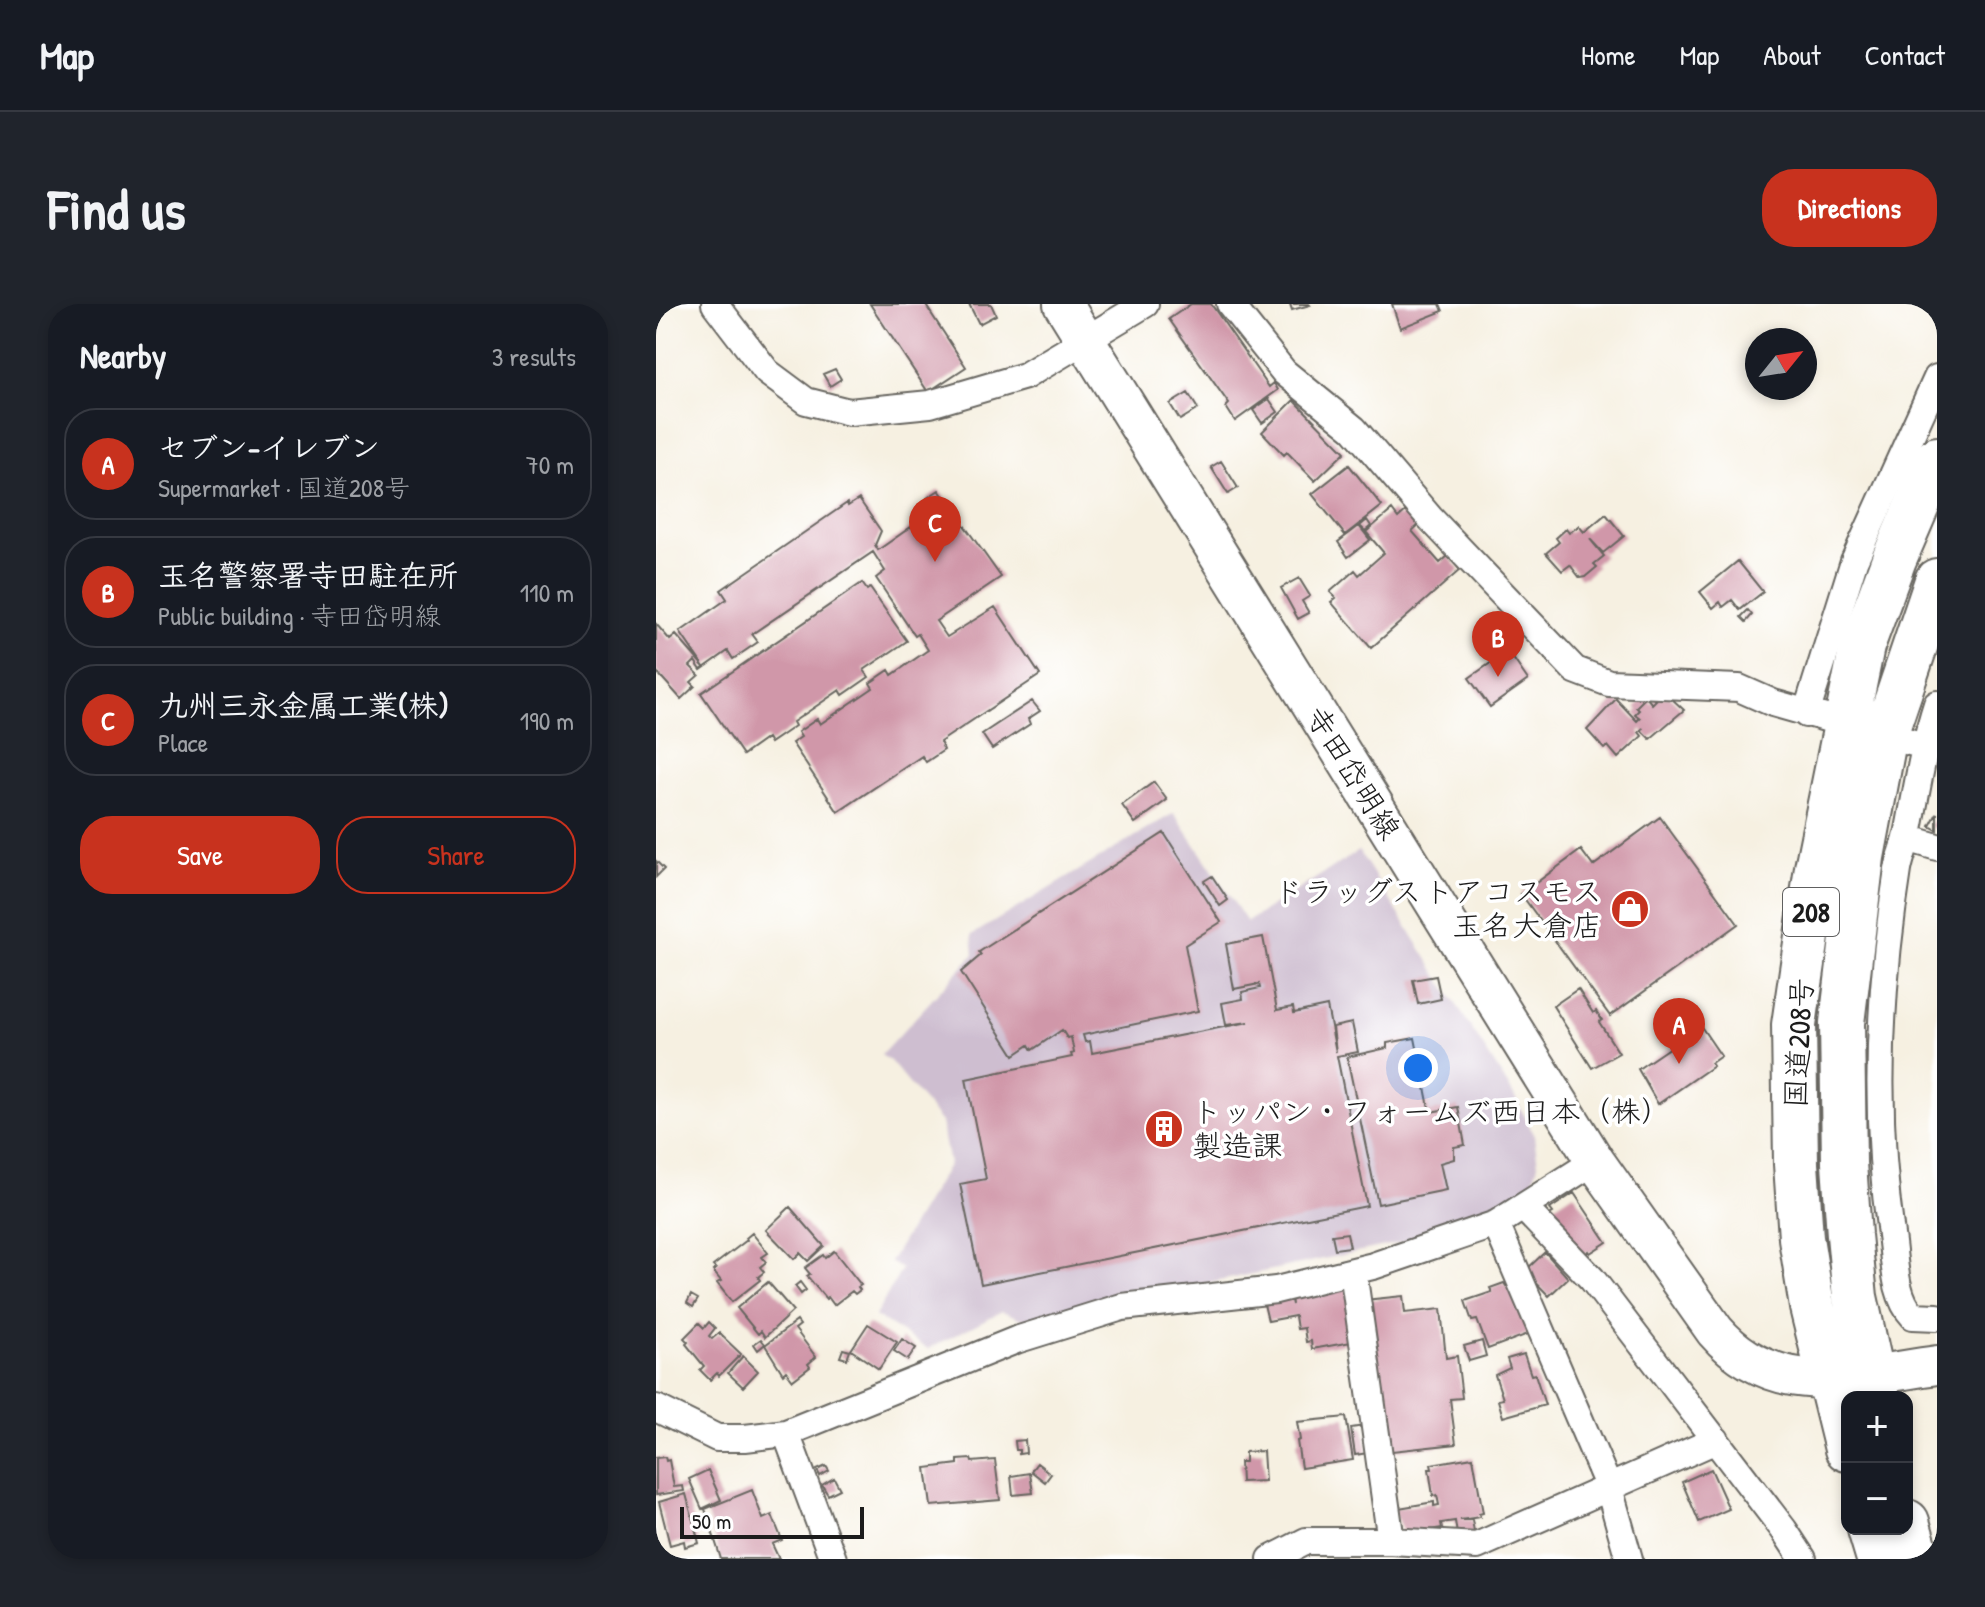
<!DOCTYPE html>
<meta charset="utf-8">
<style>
:root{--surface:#171b24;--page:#20242c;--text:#f1f3f6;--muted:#9ea1a6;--line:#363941;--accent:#c8321e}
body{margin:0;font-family:"Patrick Hand","Klee One",sans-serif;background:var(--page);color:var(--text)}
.controls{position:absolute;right:24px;bottom:24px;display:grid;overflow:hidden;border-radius:16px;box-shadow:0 4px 12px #0003}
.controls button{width:72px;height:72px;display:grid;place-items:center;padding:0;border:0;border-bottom:2px solid var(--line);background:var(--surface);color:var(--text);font:40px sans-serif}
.compass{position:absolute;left:1089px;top:24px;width:72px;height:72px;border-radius:50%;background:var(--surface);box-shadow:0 4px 12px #0003;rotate:60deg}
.scale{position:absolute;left:24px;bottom:20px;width:184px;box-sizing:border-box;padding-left:8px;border:4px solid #1c1c1c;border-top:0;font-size:22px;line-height:28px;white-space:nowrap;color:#1c1c1c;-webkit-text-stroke:6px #fff;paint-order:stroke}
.you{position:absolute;left:762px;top:764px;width:28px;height:28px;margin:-20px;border:6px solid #fff;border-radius:50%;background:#1a73e8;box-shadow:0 0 0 12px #1a73e833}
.badge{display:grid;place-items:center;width:52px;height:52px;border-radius:50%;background:var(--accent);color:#fff;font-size:26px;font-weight:700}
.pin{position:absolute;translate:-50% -66px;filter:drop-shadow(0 2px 4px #0008)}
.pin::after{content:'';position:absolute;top:42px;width:28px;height:24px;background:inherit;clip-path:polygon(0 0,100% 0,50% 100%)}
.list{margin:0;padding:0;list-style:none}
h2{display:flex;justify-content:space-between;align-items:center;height:104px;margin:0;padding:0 32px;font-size:34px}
h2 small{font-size:26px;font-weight:400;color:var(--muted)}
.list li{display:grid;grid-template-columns:52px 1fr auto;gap:24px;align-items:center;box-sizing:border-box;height:112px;margin:0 16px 16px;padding:0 16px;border:2px solid var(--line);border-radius:32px}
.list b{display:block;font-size:30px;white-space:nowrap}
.list p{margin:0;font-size:26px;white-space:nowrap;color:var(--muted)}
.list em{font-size:26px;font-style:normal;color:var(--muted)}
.actions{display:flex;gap:16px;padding:24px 32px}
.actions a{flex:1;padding:18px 0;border:2px solid var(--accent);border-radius:32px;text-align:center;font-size:28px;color:var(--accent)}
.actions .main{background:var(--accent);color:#fff}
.map{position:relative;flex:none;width:1281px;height:1255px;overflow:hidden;border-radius:32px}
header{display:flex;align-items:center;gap:48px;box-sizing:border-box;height:112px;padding:0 40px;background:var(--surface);border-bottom:2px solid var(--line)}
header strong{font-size:38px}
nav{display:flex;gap:44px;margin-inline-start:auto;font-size:28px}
.intro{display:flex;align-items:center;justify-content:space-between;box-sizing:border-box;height:192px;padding:0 48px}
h1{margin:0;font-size:56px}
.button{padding:20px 36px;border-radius:32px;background:var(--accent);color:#fff;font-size:28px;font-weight:700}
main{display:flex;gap:48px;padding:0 48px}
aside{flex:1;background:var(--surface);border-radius:32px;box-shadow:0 4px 12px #0003}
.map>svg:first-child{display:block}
</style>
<header>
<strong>Map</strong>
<nav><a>Home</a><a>Map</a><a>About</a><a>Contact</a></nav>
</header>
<div class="intro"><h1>Find us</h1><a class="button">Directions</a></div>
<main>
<aside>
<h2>Nearby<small>3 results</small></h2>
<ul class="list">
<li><span class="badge">A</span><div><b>セブン-イレブン</b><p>Supermarket · 国道208号</p></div><em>70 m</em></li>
<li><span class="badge">B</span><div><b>玉名警察署寺田駐在所</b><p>Public building · 寺田岱明線</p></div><em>110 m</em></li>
<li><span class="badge">C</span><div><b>九州三永金属工業(株)</b><p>Place</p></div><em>190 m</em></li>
</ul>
<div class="actions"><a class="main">Save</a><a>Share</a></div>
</aside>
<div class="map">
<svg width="1281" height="1255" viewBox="0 0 1281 1255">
<rect width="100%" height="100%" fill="#fff"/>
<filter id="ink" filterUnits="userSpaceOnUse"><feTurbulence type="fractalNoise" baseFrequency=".0125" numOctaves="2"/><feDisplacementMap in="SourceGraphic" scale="16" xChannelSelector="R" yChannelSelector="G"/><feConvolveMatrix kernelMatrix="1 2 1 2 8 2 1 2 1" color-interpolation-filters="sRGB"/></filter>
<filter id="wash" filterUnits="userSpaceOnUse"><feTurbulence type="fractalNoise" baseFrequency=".006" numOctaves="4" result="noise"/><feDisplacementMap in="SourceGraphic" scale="32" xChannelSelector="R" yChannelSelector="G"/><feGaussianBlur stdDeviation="1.8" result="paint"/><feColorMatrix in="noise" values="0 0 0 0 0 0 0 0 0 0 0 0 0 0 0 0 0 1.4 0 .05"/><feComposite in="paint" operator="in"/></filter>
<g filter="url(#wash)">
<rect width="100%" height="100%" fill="#f6f0e1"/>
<path fill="#cebed0" d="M 518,509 L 591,618 L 703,547 L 859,793 L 878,831 L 882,860 L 875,883 L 833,915 L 786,930 L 388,1014 L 366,1015 L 346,1007 L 272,1045 L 219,1012 L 246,965 L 234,958 L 293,860 L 285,818 L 234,757 L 225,751 L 318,650 L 316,631 Z"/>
<g id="blocks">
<path fill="#d097a9" d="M 214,0 L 269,0 L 310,63 L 272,88 Z
M 313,0 L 335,0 L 340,11 L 323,20 Z
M 535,0 L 555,0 L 613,83 L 618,79 L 622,86 L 579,117 L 570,103 L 573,100 L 513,15 Z
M 634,0 L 653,0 L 654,1 L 636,6 Z
M 736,0 L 784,0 L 787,7 L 744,24 Z
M 179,65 L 185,75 L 174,82 L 167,70 Z
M 532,89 L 542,105 L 524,116 L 514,100 Z
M 613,95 L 622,108 L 606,119 L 597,106 Z
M 638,96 L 689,148 L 659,177 L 631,148 L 628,151 L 606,128 Z
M 565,157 L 582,184 L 572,190 L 555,163 Z
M 693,161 L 726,202 L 689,231 L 656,190 Z
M 283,186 L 345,273 L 280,317 L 291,333 L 339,303 L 384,371 L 284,438 L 288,446 L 270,458 L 266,452 L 182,508 L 136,439 L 145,433 L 142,428 L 161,415 L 164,420 L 217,384 L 214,379 L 233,366 L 236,371 L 272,346 L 262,330 L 259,332 L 220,274 L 229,267 L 217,248 L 96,330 L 102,338 L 77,355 L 72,347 L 45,366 L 39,357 L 34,362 L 43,371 L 35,378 L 39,382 L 25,395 L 0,367 L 0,320 L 14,336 L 20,331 L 48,363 L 24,328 L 71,295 L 65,286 L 191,199 L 192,202 L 203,195 L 225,227 L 219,241 L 222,246 L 279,206 L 271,194 Z
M 736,206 L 742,214 L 751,206 L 764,220 L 756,227 L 784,259 L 792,252 L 804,266 L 715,344 L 675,298 L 680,294 L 674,288 L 699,266 L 703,271 L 728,249 L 710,228 Z
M 950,210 L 968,232 L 947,249 L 934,235 L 948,252 L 938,260 L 941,263 L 929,273 L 924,274 L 914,261 L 906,267 L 890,249 L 903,238 L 900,234 L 910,225 L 913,229 L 923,222 L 928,228 Z
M 711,216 L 715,222 L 709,227 L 704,222 Z
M 703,222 L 714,236 L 692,253 L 682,238 Z
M 1082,257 L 1107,288 L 1084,306 L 1076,296 L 1067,303 L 1064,298 L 1057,304 L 1044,288 Z
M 643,274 L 654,292 L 646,297 L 653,309 L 642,315 L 625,284 Z
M 206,279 L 211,286 L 214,284 L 251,337 L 208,366 L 213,373 L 187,391 L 184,386 L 137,418 L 139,422 L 114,439 L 111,434 L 87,451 L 45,389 Z
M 1092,306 L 1096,311 L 1090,318 L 1085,313 Z
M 852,347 L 872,376 L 834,403 L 813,374 Z
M 990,393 L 996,400 L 1000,396 L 997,393 L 1014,393 L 1028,406 L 994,435 L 986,427 L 987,424 L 983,428 L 986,432 L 962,454 L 952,442 L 948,445 L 931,426 L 960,395 L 981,417 L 984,414 L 979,410 L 983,406 L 980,403 Z
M 376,397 L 384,407 L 372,415 L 374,420 L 336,445 L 326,430 Z
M 498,478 L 511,496 L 479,519 L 466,501 Z
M 1281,509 L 1281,526 L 1274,522 Z
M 1004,513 L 1082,620 L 954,712 L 865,590 L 925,546 L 937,562 Z
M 508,529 L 565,618 L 529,641 L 542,707 L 427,731 L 429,738 L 434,737 L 436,749 L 593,718 L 570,721 L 566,699 L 587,695 L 586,688 L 604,684 L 603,680 L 578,685 L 570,640 L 607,633 L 621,706 L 637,703 L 638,709 L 671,702 L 680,748 L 677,723 L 696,719 L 702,748 L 681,752 L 711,902 L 325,980 L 304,880 L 330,875 L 310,775 L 416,753 L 415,750 L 418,749 L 415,733 L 411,734 L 406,726 L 376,746 L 373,741 L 358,751 L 305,668 L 325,651 L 323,648 Z
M 0,557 L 8,565 L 0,573 Z
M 556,572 L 572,596 L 564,602 L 548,577 Z
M 780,672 L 785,695 L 762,700 L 757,676 Z
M 922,685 L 937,709 L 940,707 L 946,716 L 943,718 L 963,749 L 936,764 L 897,702 Z
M 1036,718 L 1040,723 L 1044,721 L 1065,752 L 1055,759 L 1057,762 L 1002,800 L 982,765 L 1020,739 L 1015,732 Z
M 759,734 L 774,808 L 802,803 L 809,841 L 798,843 L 798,855 L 784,859 L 790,886 L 722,900 L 691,753 L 731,744 L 731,739 Z
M 918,889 L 951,938 L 934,949 L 933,947 L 926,952 L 909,927 L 905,930 L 888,914 L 897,909 L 894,905 Z
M 134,903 L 168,942 L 152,957 L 144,949 L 138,955 L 110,926 Z
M 96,929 L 112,949 L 106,953 L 110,958 L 104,963 L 108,968 L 102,973 L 104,976 L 76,998 L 61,979 L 65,977 L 57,967 L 60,965 L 57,962 L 91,936 L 90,934 Z
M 691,929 L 694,943 L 679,945 L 676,931 Z
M 178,947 L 205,981 L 202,983 L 204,986 L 199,990 L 196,987 L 178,1001 L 172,993 L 170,995 L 151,972 L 154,970 L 149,964 L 167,951 L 169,954 Z
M 889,948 L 912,974 L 893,992 L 869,967 Z
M 112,978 L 137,1007 L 109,1033 L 105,1027 L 102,1030 L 81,1004 Z
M 144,978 L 150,986 L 145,990 L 139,982 Z
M 848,979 L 850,982 L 856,980 L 875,1029 L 832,1045 L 821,1016 L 816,1017 L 809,997 L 836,988 L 834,984 Z
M 691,982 L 701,1037 L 656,1045 L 655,1037 L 650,1038 L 648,1024 L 641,1025 L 639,1012 L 612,1017 L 607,996 L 634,991 L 636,1001 L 635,991 Z
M 35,991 L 42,995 L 37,1003 L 31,999 Z
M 747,992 L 749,1009 L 785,1005 L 790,1054 L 801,1052 L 806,1094 L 794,1095 L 800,1140 L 727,1148 L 709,996 Z
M 141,1017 L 144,1021 L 139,1025 L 160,1053 L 152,1060 L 154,1063 L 137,1076 L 130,1067 L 127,1070 L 109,1041 Z
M 53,1018 L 59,1024 L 53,1032 L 56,1035 L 63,1029 L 85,1050 L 63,1072 L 61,1069 L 54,1076 L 44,1066 L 48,1062 L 30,1040 L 32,1038 L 28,1034 L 43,1019 L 48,1024 Z
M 212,1020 L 241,1038 L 223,1065 L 195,1046 Z
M 105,1035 L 109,1040 L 102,1046 L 98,1040 Z
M 246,1035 L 260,1044 L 252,1056 L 238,1047 Z
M 826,1037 L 830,1052 L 813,1057 L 808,1042 Z
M 187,1045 L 194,1047 L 191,1055 L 184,1053 Z
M 868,1050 L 875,1071 L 879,1070 L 889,1101 L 847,1113 L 842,1096 L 847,1095 L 839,1071 L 854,1064 L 851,1055 Z
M 87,1052 L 102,1067 L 87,1083 L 72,1069 Z
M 690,1113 L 697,1156 L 645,1164 L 641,1137 L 644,1136 L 641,1118 Z
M 708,1122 L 712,1149 L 699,1151 L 695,1124 Z
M 369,1136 L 370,1149 L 363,1150 L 363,1146 L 360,1146 L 359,1137 Z
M 607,1147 L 609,1177 L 585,1178 L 584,1158 L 589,1158 L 589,1148 Z
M 9,1153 L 10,1157 L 13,1156 L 18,1183 L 27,1182 L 28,1187 L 0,1191 L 0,1154 Z
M 817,1153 L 827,1209 L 823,1210 L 824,1213 L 804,1216 L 816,1216 L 818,1228 L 801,1230 L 799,1217 L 785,1219 L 786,1224 L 747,1230 L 737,1205 L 778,1198 L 778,1202 L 783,1201 L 781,1191 L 777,1192 L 773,1165 L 776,1165 L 775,1160 Z
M 315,1155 L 316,1158 L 339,1156 L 344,1196 L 275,1202 L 270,1164 L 302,1160 L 302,1156 Z
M 381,1159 L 395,1170 L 389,1178 L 375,1167 Z
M 170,1162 L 173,1167 L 164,1172 L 161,1166 Z
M 1055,1165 L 1073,1205 L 1043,1218 L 1026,1178 Z
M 52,1166 L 65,1196 L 46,1205 L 33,1175 Z
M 374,1169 L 377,1189 L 357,1191 L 355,1172 Z
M 178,1174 L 184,1185 L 172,1191 L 166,1181 Z
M 96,1186 L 107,1215 L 116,1211 L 126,1236 L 116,1240 L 123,1255 L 65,1255 L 49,1205 Z
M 30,1190 L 43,1239 L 29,1243 L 28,1237 L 14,1241 L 3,1198 Z"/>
</g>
</g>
<g filter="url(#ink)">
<use href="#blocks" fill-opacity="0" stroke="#686661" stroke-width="2"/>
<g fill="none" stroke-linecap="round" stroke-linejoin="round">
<defs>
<path id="street" d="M 59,0 L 111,68 L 150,97 L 193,108 L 274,100 L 369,72 L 489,0
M 574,0 L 628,68 L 698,125 L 774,214 L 919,366 L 953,379 L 1083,384 L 1117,399 L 1268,442
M 1281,400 C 1267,443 1261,486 1252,531 C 1249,543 1244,554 1242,566 C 1223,685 1218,812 1235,931 C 1239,957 1238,992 1257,1012 L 1281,1013
M 1150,410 L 1198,257 L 1281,74
M 1251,534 L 1281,543
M 867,903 L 936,975 L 1128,1226 L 1147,1255
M 840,920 L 953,1184 L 973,1255
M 0,1104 L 61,1134 L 89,1134 L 130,1129 L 360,1036 L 466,1003 L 620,986 L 717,962 L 840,920 L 939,857
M 130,1129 L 177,1255
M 735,1237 L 821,1242 L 1060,1136
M 615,1255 L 650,1237 L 735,1237 L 697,967"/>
<path id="secondary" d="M 407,0 L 939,857 L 1059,1027 C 1121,1098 1200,1072 1281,1061"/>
<path id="highway" d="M 1221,1093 L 1199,993 L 1193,931 L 1188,859 L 1186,719 L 1206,553 L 1229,431 L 1281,277
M 1191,1145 L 1156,1003 L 1145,934 L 1140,860 L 1138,721 L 1161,564 L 1206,342 L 1238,255 L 1281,155
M 1251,1218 L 1262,1255
M 1214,1225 L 1223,1255"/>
</defs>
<use href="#street" stroke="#686661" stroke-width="30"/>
<use href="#secondary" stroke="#686661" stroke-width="42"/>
<use href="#highway" stroke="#686661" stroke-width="48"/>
<use href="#street" stroke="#fff" stroke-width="26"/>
<use href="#secondary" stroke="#fff" stroke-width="38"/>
<use href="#highway" stroke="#fff" stroke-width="44"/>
</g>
</g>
<defs>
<symbol id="shop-disc" viewBox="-11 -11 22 22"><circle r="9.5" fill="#c8321e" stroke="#fff"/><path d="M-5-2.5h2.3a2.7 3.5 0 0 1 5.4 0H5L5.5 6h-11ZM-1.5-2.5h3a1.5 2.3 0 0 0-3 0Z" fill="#fff"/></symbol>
<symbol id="building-disc" viewBox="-11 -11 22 22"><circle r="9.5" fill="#c8321e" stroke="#fff"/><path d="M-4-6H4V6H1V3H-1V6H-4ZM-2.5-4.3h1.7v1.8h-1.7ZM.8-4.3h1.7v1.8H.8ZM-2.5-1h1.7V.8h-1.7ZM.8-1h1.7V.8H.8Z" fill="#fff"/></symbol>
</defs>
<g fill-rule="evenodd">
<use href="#shop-disc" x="952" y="583" width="44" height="44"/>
<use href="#building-disc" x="486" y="803" width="44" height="44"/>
</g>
<g text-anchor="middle" stroke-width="7" stroke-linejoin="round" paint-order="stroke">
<rect fill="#fff" stroke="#606060" stroke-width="2" x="1127" y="584" width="56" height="48" rx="6"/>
<g font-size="28" font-weight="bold" fill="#1c1c1c">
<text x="1155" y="618">208</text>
</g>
<g font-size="30" fill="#1c1c1c" stroke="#fff">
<text transform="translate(697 469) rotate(58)" y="10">寺田岱明線</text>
<text transform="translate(1143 739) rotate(-87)" y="10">国道208号</text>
</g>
<g font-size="30" fill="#1c1c1c" stroke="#fff" text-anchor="end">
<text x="946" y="598">ドラッグストアコスモス<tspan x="946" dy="34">玉名大倉店</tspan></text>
<text x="536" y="818" text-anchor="start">トッパン・フォームズ西日本（株）<tspan x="536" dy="34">製造課</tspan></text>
</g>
</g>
</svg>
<div class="controls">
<button>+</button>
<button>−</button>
</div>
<svg class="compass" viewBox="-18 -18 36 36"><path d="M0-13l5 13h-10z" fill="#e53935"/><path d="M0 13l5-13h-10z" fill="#9ea1a6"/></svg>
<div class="scale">50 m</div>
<div class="you"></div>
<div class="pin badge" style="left:1023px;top:760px">A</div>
<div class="pin badge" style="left:842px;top:373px">B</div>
<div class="pin badge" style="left:279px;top:258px">C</div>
</div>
</main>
